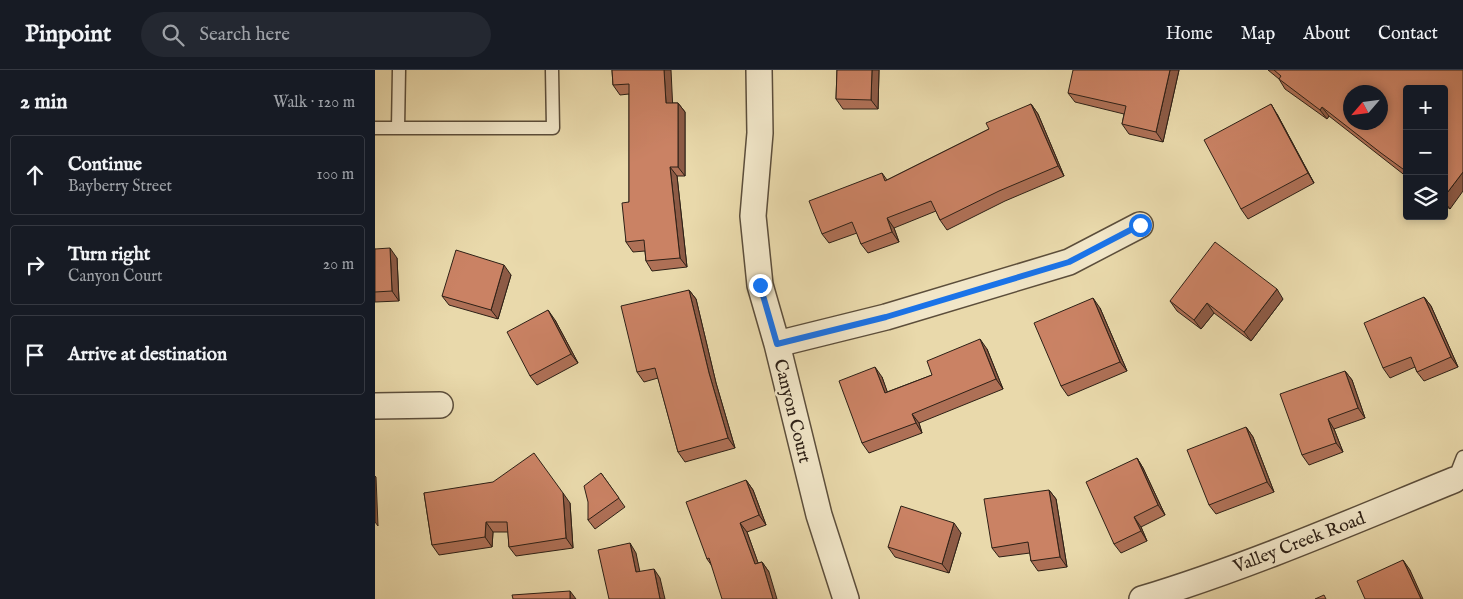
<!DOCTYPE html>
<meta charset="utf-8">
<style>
:root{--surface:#171b24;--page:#242831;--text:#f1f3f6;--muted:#9ea1a6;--line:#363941}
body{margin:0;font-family:"IM FELL English",serif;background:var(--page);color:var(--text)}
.controls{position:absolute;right:15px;top:15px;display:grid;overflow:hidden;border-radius:5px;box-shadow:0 2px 8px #0003}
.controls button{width:45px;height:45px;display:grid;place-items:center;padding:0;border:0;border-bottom:1px solid var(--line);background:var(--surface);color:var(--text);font:25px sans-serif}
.compass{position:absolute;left:968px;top:15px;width:45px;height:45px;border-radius:50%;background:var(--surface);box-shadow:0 2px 8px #0003;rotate:242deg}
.stop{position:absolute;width:15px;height:15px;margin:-11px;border:4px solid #1a73e8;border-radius:50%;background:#fff}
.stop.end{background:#1a73e8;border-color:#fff;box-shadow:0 1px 5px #0008}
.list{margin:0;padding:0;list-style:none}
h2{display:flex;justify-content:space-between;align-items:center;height:65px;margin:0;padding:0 20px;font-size:21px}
h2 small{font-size:16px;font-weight:400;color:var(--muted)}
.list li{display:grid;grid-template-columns:32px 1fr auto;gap:15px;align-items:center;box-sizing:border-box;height:80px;margin:0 10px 10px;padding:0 10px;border:1px solid var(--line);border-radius:5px}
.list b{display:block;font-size:19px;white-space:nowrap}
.list p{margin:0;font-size:16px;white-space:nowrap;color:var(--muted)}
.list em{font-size:16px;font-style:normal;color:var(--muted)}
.icon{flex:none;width:28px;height:28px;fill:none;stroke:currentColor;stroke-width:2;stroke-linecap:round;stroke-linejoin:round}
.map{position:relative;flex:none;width:1088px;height:529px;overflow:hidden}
header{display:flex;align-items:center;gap:30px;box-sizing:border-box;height:70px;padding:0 25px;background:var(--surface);border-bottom:1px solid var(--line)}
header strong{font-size:24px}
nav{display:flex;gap:28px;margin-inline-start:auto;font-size:18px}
.search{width:350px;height:45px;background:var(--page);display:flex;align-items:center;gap:12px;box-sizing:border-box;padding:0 18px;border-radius:28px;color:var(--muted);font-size:19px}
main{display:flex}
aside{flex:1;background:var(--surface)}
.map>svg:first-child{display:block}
</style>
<header>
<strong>Pinpoint</strong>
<div class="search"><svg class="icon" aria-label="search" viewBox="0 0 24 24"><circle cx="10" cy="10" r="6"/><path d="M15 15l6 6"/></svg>Search here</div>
<nav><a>Home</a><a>Map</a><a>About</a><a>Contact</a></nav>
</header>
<main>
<aside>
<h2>2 min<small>Walk · 120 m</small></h2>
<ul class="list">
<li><svg class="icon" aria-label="ahead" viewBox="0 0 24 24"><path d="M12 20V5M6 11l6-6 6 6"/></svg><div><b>Continue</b><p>Bayberry Street</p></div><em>100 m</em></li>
<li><svg class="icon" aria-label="right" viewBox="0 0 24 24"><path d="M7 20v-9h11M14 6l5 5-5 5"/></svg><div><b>Turn right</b><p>Canyon Court</p></div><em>20 m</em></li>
<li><svg class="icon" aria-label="arrive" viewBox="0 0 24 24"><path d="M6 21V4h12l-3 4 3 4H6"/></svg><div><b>Arrive at destination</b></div></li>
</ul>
</aside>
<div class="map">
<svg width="1088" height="529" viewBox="0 0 1088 529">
<rect width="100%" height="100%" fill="#e9d9ab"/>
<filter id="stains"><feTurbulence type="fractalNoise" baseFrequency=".004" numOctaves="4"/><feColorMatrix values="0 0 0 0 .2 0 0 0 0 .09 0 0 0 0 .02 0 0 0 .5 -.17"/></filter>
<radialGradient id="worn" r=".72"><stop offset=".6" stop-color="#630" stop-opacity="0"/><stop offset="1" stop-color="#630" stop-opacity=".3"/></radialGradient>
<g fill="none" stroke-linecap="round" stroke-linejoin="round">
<defs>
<path id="lane" d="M 0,58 L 178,58 L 177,0
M 23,58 L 24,0
M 1079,410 L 1088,387"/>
<path id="street" d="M 384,0 L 385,63 L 378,146 L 385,215 L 402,274 L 444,445 L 471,529
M 402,274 L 511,247 L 694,192 L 765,155
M 0,336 L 65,335
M 767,529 C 873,497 976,452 1079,410"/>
</defs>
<use href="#lane" stroke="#5c4e3b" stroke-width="15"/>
<use href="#street" stroke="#5c4e3b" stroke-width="28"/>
<use href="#lane" stroke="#f1e6c8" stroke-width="12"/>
<use href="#street" stroke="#f1e6c8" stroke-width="25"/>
</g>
<path fill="#ae7056" stroke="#2d2016" d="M 237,0 L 298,33 L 303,33 L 310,42 L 310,106 L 302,106 L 312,197 L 277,201 L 271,191 L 270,181 L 258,182 L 251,172 L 254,132 L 254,24 L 245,25 L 238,15 Z
M 462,0 L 504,0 L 503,39 L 468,39 L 461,29 Z
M 804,0 L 788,72 L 754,64 L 747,54 L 749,44 L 700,32 L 693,23 Z
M 893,0 L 1088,0 L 1075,139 L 1069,135 L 1069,19 L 1032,19 L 1032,107 L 954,46 L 952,49 L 910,19 L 904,9 Z
M 656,34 L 663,44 L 689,106 L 630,131 L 572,160 L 565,150 L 561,141 L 519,158 L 524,172 L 493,183 L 486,174 L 482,163 L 454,173 L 447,164 L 507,103 L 512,110 L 614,59 Z
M 902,44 L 939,113 L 873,149 L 866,139 Z
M 0,179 L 22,188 L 24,231 L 0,232 Z
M 136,205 L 123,249 L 74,235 L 67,226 Z
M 314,220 L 321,229 L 341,313 L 360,378 L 310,392 L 303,382 L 283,308 L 269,312 L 262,302 Z
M 1049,227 L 1056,236 L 1083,297 L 1049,311 L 1042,302 L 1040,297 L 1015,308 L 1008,298 Z
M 908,229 L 876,271 L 839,243 L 826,259 L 802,241 L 795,231 Z
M 725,238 L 752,301 L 693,326 L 686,316 Z
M 180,250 L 203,293 L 162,315 L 155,306 Z
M 612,279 L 628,319 L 544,353 L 547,363 L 494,383 L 487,373 L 507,307 L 512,322 L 557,305 Z
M 970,301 L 977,310 L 990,348 L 959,359 L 968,382 L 934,395 L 927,385 Z
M 871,357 L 878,367 L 899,422 L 841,444 L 834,435 Z
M 762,388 L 768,398 L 790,445 L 766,457 L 772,471 L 746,483 L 739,474 Z
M 226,403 L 250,437 L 220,459 L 213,450 Z
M 371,410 L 378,420 L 391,455 L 372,462 L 383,493 L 387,492 L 394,502 L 337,496 L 332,489 Z
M 674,420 L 681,429 L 692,497 L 663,501 L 656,491 L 655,483 L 624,487 L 617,478 Z
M 49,423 L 195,433 L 198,478 L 141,486 L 134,477 L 133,462 L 118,462 L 117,477 L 64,485 L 57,475 Z
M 586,463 L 574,503 L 520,487 L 513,477 Z"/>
<path fill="#8d5b46" stroke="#2d2016" d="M 289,0 L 296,0 L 298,42 L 291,33 Z
M 497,0 L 504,0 L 503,39 L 496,30 Z
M 795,0 L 804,0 L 788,72 L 781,62 Z
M 303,33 L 310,42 L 310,106 L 303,97 Z
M 656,34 L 663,44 L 689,106 L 683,96 Z
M 896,34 L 902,44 L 939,113 L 933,103 Z
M 947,37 L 954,46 L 952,49 L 945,40 Z
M 295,97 L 302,106 L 312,197 L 305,188 Z
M 1088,102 L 1088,121 L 1075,139 L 1069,131 L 1069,127 Z
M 512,148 L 519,158 L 524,172 L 517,162 Z
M 15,178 L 22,188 L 24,231 L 17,221 Z
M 129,195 L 136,205 L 123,249 L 116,240 Z
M 902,219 L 908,229 L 876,271 L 869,262 Z
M 314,220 L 321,229 L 341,313 L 360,378 L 353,368 L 334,303 Z
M 1049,227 L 1056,236 L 1083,297 L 1076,287 Z
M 718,228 L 725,238 L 752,301 L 745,292 Z
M 832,233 L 839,243 L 826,259 L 819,250 Z
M 173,240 L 180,250 L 203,293 L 196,284 Z
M 605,269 L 612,279 L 628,319 L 621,309 Z
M 500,297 L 507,307 L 516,332 L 510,323 Z
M 970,301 L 977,310 L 990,348 L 983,338 Z
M 537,344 L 544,353 L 547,363 L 541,353 Z
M 953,349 L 959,359 L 968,382 L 961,373 Z
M 871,357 L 878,367 L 899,422 L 892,412 Z
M 762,388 L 768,398 L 790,445 L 783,435 Z
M 0,406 L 1,407 L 3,456 L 0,452 Z
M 371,410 L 378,420 L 391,455 L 384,445 Z
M 674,420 L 681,429 L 692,497 L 685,487 Z
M 188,423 L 195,433 L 198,478 L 191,468 Z
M 759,447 L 766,457 L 772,471 L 766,461 Z
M 111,452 L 118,462 L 117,477 L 110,467 Z
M 365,453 L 372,462 L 387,504 L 380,494 Z
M 579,453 L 586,463 L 574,503 L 567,494 Z
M 255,473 L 261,483 L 267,512 L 261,502 Z
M 1028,490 L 1035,500 L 1048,529 L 1046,529 Z
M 387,492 L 394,502 L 402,529 L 398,529 Z
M 279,499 L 285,508 L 290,529 L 285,529 Z
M 195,521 L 201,529 L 195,529 Z"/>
<path fill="#ca8264" stroke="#2d2016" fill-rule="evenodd" d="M 237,0 L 289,0 L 291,33 L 303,33 L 303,97 L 295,97 L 305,188 L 271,191 L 269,170 L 251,172 L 247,133 L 254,132 L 254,14 L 238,15 Z
M 462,0 L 497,0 L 496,30 L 461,29 Z
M 698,0 L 795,0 L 781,62 L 747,54 L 751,36 L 693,23 Z
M 899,0 L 1088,0 L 1088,102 L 1069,127 L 1069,19 L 1032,19 L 1032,102 L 1006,83 L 947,37 L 945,40 L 904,9 L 906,6 ZM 976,22 L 1006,22 L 1006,52 L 976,52 Z
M 656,34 L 683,96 L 624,121 L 565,150 L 556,131 L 512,148 L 517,162 L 486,174 L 477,152 L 447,164 L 434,131 L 507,103 L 510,111 L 614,59 L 611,53 Z
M 896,34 L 933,103 L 866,139 L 829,70 Z
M 840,172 L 902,219 L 869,262 L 832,233 L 819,250 L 795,231 Z
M 15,178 L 17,221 L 0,222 L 0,179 Z
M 81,180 L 129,195 L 116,240 L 67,226 Z
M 314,220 L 334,303 L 353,368 L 303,382 L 280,298 L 262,302 L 246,236 Z
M 1049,227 L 1076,287 L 1042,302 L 1036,287 L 1008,298 L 989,253 Z
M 718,228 L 745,292 L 686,316 L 659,253 Z
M 173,240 L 196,284 L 155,306 L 132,262 Z
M 605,269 L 621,309 L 537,344 L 541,353 L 487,373 L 464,311 L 500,297 L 510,323 L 557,305 L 552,291 Z
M 970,301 L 983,338 L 953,349 L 961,373 L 927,385 L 905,324 Z
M 871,357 L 892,412 L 834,435 L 812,380 Z
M 159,383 L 188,423 L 191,468 L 134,477 L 132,452 L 111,452 L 110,467 L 57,475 L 49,423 L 118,412 Z
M 762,388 L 783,435 L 759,447 L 766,461 L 739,474 L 711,412 Z
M 226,403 L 244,428 L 213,450 L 213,432 L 209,416 Z
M 371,410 L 384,445 L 365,453 L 380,494 L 387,492 L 398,529 L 347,529 L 334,488 L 332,489 L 311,432 Z
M 674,420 L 685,487 L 656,491 L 653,472 L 617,478 L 609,429 Z
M 526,436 L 579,453 L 567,494 L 513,477 Z
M 255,473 L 261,502 L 279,499 L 285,529 L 234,529 L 223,480 Z
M 1028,490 L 1046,529 L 990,529 L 982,511 Z
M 195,521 L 195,529 L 138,529 L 137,525 Z
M 949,525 L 951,529 L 940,529 Z"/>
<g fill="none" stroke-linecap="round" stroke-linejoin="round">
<path stroke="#1a73e8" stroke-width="6" d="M 385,215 L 402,274 L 511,247 L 694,192 L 765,155"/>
</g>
<g text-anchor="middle" stroke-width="5" stroke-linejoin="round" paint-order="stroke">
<g font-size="18" fill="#2d2016" stroke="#f1e6c8">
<text transform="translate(418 341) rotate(76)" y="6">Canyon Court</text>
<text transform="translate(924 472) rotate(-21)" y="6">Valley Creek Road</text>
</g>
</g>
<rect width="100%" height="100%" filter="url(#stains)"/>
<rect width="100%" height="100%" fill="url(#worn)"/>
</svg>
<div class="controls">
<button>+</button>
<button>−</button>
<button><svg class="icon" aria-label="layers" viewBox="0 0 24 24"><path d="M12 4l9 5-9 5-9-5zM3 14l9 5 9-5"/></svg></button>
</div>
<svg class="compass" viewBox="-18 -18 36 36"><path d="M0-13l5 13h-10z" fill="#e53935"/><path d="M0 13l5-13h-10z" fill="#9ea1a6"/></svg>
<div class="stop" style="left:765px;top:155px"></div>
<div class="stop end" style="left:385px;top:215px"></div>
</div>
</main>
